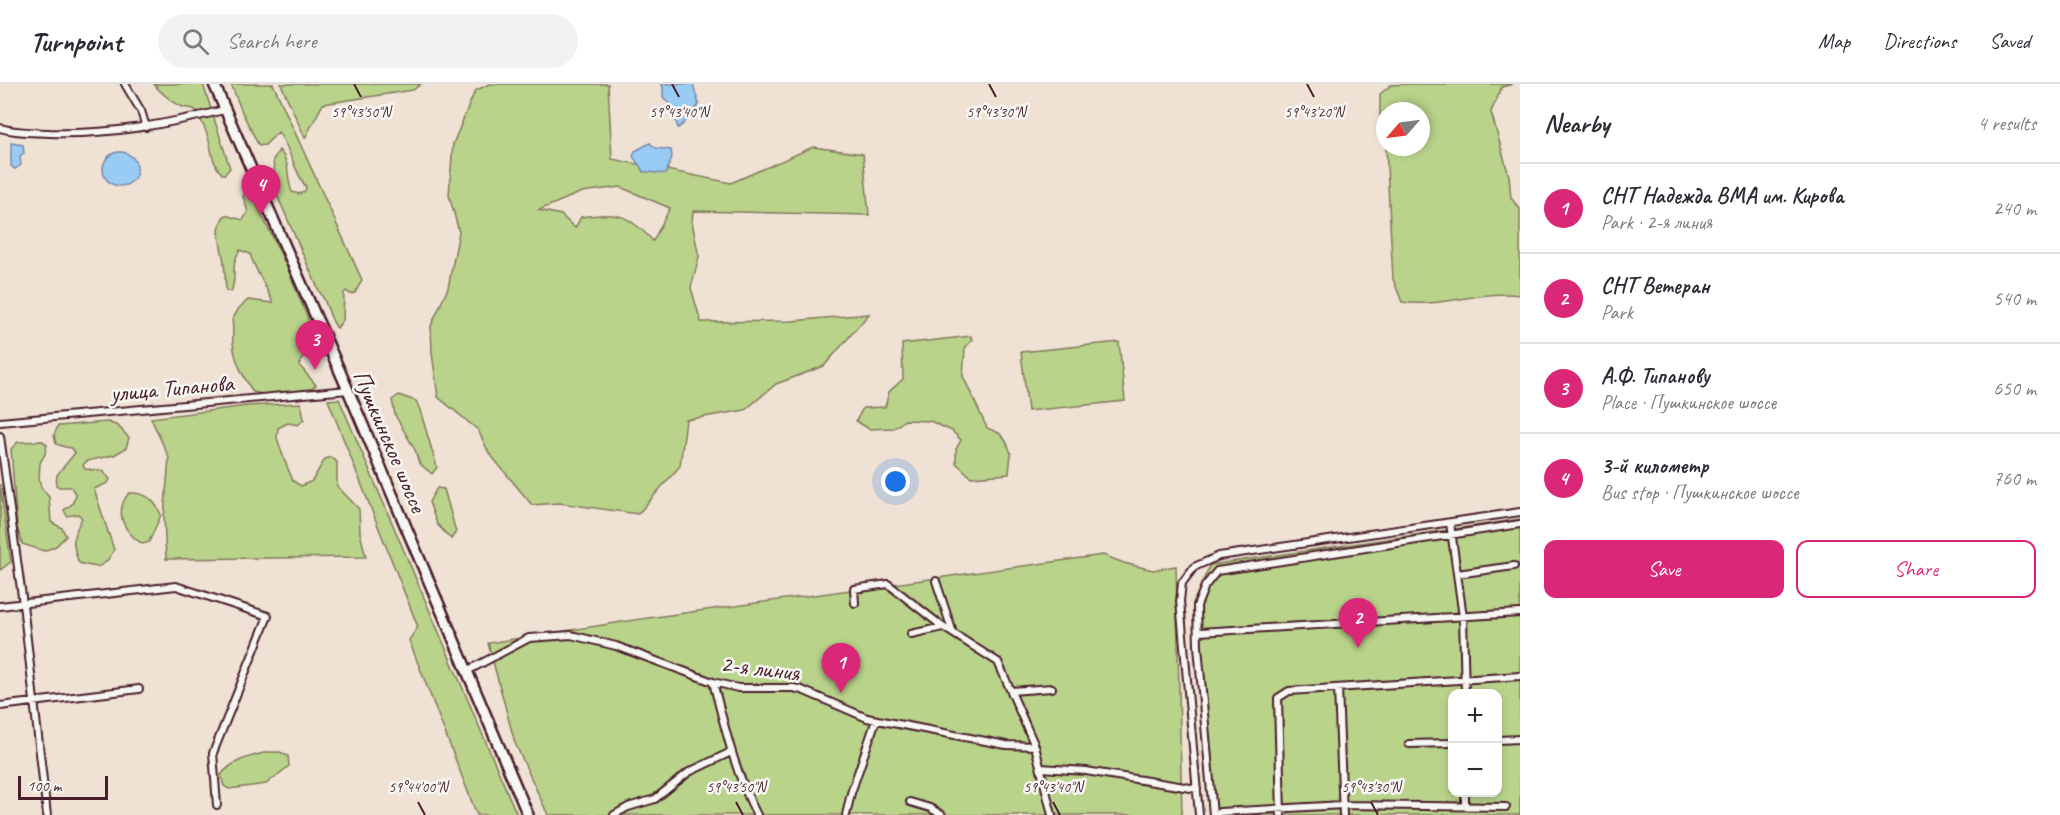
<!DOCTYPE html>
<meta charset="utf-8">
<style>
:root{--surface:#fff;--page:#f2f2f3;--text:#2b2b33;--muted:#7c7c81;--line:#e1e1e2;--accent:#db2777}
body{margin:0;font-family:Caveat,sans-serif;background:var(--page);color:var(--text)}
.controls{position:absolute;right:18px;bottom:18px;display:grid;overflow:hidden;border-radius:12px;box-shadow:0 3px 9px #0003}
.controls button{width:54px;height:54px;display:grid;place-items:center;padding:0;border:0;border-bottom:2px solid var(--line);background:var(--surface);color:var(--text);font:30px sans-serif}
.compass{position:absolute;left:1376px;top:18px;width:54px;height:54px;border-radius:50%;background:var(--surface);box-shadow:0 3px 9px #0003;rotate:242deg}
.scale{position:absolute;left:18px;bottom:15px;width:90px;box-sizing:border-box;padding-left:6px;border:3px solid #4a1f2b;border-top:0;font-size:16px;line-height:21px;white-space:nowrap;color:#4a1f2b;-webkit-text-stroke:4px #f6f6f2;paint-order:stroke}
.you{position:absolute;left:896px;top:398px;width:21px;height:21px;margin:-15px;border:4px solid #fff;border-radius:50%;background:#1a73e8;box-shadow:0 0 0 9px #1a73e833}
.badge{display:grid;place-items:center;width:39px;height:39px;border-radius:50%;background:var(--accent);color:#fff;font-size:20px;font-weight:700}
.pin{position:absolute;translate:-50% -50px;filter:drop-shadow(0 2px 3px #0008)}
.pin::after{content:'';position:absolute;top:32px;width:21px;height:18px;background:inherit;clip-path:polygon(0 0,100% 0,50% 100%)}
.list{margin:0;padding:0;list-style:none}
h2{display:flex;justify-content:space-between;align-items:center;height:78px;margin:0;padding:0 24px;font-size:26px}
h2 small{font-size:20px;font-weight:400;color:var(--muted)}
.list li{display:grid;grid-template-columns:39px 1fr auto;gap:18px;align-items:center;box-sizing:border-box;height:90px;padding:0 24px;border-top:2px solid var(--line)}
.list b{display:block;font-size:22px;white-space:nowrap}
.list p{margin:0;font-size:20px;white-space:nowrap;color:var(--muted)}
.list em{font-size:20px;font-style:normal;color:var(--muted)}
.actions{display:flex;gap:12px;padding:18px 24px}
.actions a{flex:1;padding:14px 0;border:2px solid var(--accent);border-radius:12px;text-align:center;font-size:21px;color:var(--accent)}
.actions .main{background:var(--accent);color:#fff}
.icon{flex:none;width:33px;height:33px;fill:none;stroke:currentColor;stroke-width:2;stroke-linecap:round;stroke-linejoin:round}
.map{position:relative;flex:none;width:1520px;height:731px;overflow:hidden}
header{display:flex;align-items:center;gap:36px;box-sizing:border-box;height:84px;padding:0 30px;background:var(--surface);border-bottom:2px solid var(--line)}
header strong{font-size:28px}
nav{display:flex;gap:33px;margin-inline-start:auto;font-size:21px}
.search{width:420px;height:54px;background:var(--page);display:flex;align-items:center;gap:15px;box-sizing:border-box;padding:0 21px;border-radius:33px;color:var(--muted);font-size:22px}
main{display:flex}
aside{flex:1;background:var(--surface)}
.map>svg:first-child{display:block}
</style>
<header>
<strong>Turnpoint</strong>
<div class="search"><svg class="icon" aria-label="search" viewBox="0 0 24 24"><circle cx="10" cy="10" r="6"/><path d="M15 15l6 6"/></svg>Search here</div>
<nav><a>Map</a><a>Directions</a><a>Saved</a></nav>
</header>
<main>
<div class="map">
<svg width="1520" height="731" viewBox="0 0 1520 731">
<rect width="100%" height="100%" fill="#efe2d5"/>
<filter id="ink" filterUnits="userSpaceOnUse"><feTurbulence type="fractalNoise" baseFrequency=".0167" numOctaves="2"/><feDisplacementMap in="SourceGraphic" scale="12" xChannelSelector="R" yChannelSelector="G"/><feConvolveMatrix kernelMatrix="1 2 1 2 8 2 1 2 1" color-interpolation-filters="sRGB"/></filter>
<g filter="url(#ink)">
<path fill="#b9d38b" stroke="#82795b" stroke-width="1.5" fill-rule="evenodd" d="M 154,0 L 203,0 L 230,84 L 225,90 L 222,90 C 211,79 212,64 207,50 C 204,42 200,35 197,27 C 192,23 189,25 183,23 C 173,19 160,8 154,0 Z
M 231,0 L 273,0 L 362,196 L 355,209 L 350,210 L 346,207 L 344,209 L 343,236 L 337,244 C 328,233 328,218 319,207 L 277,111 L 273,76 L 279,66 C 291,78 286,94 292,108 L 299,110 L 305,107 L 306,103 C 293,85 290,63 278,48 L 265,61 L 259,62 L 242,28 Z
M 281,0 L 421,0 L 413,6 L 323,20 L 305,54 Z
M 489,0 L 608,0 L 612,75 L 731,99 L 813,63 L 863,70 L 869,131 L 693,127 L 692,138 L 699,173 L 691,204 L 701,238 L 792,237 L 869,230 L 824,282 L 776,300 L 745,326 L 686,336 L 680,382 L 638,430 L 559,419 L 532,421 L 489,369 L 478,346 L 438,313 L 432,269 L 431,242 L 448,204 L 459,148 L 449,111 L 453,60 L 475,7 ZM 620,103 L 670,124 L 653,157 C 627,129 618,128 581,133 L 575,144 L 561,131 L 539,126 L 582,108 Z
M 1407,0 L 1513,0 L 1502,3 L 1491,28 L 1509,92 L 1511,114 L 1520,125 L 1520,211 C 1481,206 1440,224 1402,218 L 1393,195 L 1386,63 L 1421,63 L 1421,27 L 1385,27 L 1385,54 L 1380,32 L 1380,10 L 1391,1 Z
M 248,103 L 286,181 L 308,235 L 309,260 L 299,281 L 316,301 L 306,310 L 267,311 L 253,308 C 243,292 235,278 233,259 C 232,251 234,244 232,236 L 239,224 L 248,216 L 273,219 C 266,202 256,188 250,170 L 240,166 C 229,183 238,192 231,208 L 226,206 C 225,195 225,183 223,172 C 220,158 215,144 225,131 L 243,136 L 248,128 L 243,112 Z
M 971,252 L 972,256 L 965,264 L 963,292 L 987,344 L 999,349 L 1006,357 L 1011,369 L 1009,390 L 971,393 L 956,379 L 956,365 L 961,356 L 952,347 L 930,337 L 905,336 L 894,344 L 869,345 L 856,337 L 863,324 L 885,323 L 889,308 L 903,295 L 902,260 Z
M 1119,258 L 1125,317 L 1028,327 L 1021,268 Z
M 399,311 L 416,317 L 420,326 L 437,383 L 432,390 L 419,379 L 415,366 L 395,331 L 392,316 Z
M 339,315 L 517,731 L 477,731 L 409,556 L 418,543 L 328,316 Z
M 301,319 L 304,335 L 298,341 L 288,339 L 278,344 L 277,354 L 284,375 L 293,397 L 301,402 L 312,397 L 325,375 L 331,373 L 337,378 L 337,402 L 359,425 L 360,449 L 366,473 L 166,475 L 164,433 L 169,374 L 151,334 L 247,322 Z
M 108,338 L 118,342 L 129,354 L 126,364 L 114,371 L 87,377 L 83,381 L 85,385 L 103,387 L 110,395 L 108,399 L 94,405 L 114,466 C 104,485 98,485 79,479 C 71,459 72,453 82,434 L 78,430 L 67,432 L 64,426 L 72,420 L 76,411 L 71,403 L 59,403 L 56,401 L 57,391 L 75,369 L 72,364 L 65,363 L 56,360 L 54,351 L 58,342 Z
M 43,357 L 47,361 L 45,370 L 40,379 L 39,394 L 41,403 L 49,413 L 51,438 L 62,444 L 66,452 L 56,462 L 44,467 L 22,460 L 17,443 L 11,365 L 18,358 Z
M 0,400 L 11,478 L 0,486 Z
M 437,404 L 444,405 L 456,448 L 451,455 L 437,440 L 429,418 Z
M 129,409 C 146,408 155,416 161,431 L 149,458 L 143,460 C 124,449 113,428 129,409 Z
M 1520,435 L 1520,731 L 1211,731 L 1193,519 L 1210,481 ZM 1452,610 L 1498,610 L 1498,708 L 1452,708 Z
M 1103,471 L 1124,479 L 1153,486 L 1176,482 L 1182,731 L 548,731 L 515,659 L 488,559 L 641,535 Z
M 268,668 L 280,668 L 288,672 L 289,682 L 266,700 L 229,705 L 224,702 L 221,691 C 233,676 251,672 268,668 Z"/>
<path fill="#98ccf5" stroke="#7987a4" stroke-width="1.5" d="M 661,0 L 693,0 L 699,21 C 691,28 687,39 678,44 L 671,21 L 663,13 L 663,3 Z
M 11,59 L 23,61 L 24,69 L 20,72 L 21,81 L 15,85 L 11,82 Z
M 650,59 L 656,64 L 671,66 L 672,73 L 666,89 C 658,91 652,87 643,88 C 641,82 636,78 633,72 L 635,67 Z
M103 85a17 17 0 1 1 34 0a17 17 0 1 1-34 0Z"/>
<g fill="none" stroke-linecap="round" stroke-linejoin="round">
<defs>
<path id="street" d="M 125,0 L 141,27 L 146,43
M 0,44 C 17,49 33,48 50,49 C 110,51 167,40 224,26
M 0,338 L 348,306
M 0,352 L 23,520 L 47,731
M 1450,439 L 1463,533 L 1465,610
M 1457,490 L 1514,482
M 936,497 L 953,549
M 855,519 L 854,505 L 888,500 L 943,543 L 998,578 L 1035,662
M 0,522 L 176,502 L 268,532 L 213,669 L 217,721
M 1199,548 L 1520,529
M 911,550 L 943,543
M 467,587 L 529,554 L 571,551 L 616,562 L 713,598 L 738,604 L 793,604 L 802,606 L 867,634 L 1006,661 L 1035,662 L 1052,731
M 713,598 C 725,644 735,689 757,731
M 1338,604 L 1343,731
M 1011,607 L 1052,604
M 0,622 L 139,605
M 1498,656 L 1520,655
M 1409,660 L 1452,659
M 1041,684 L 1086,687 L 1197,705
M 910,718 L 930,724 L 942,731
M 1465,721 L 1465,708
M 614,731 L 628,723 L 655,715 L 689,688 L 731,668
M 846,731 L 851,709 L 876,636
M 1199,731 L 1180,517 L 1182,499 L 1194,483 L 1219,472 L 1520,428
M 1213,731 L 1198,562 L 1197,522 L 1205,502 L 1217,487 L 1520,440
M 1214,731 L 1220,728 L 1343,721 L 1506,723
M 1281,731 L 1278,614 L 1289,607 L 1520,592"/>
<path id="secondary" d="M 214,0 L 348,306 L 528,731"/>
</defs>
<use href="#street" stroke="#4a1f2b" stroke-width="10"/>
<use href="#secondary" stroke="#4a1f2b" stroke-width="14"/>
<use href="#street" stroke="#f6f6f2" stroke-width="6"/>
<use href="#secondary" stroke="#f6f6f2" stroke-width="9"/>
</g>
</g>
<path fill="none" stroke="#4a1f2b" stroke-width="2" d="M 354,0 L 361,13M 672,0 L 679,13M 989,0 L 996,13M 1307,0 L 1314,13M 418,718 L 425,731M 736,718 L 743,731M 1053,718 L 1060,731M 1371,718 L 1378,731"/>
<g text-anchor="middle" stroke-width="5" stroke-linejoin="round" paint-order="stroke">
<g font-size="24" fill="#4a1f2b" stroke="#f6f6f2">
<text transform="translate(172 304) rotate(-5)" y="8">улица Типанова</text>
<text transform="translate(390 357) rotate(67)" y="8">Пушкинское шоссе</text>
<text transform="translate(760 584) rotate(7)" y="8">2-я линия</text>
</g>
</g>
<g font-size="15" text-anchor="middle" fill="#4a1f2b" stroke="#f6f6f2" stroke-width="5" stroke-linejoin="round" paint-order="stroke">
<text x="361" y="33">59°43'50"N</text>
<text x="679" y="33">59°43'40"N</text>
<text x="996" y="33">59°43'30"N</text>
<text x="1314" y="33">59°43'20"N</text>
<text x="418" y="708">59°44'00"N</text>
<text x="736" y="708">59°43'50"N</text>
<text x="1053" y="708">59°43'40"N</text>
<text x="1371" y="708">59°43'30"N</text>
</g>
</svg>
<div class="controls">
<button>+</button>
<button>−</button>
</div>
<svg class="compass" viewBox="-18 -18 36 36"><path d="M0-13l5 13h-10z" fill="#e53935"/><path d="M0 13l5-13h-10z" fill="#7c7c81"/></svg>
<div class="scale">100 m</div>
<div class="you"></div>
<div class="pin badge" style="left:841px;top:609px">1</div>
<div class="pin badge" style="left:1358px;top:564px">2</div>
<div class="pin badge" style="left:315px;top:286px">3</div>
<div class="pin badge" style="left:261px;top:131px">4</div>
</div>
<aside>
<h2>Nearby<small>4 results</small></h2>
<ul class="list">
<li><span class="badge">1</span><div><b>СНТ Надежда ВМА им. Кирова</b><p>Park · 2-я линия</p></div><em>240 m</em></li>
<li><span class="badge">2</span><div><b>СНТ Ветеран</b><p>Park</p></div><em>540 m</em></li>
<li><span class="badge">3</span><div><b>А.Ф. Типанову</b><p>Place · Пушкинское шоссе</p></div><em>650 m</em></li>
<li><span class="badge">4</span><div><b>3-й километр</b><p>Bus stop · Пушкинское шоссе</p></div><em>760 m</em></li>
</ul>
<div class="actions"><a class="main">Save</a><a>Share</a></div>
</aside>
</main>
